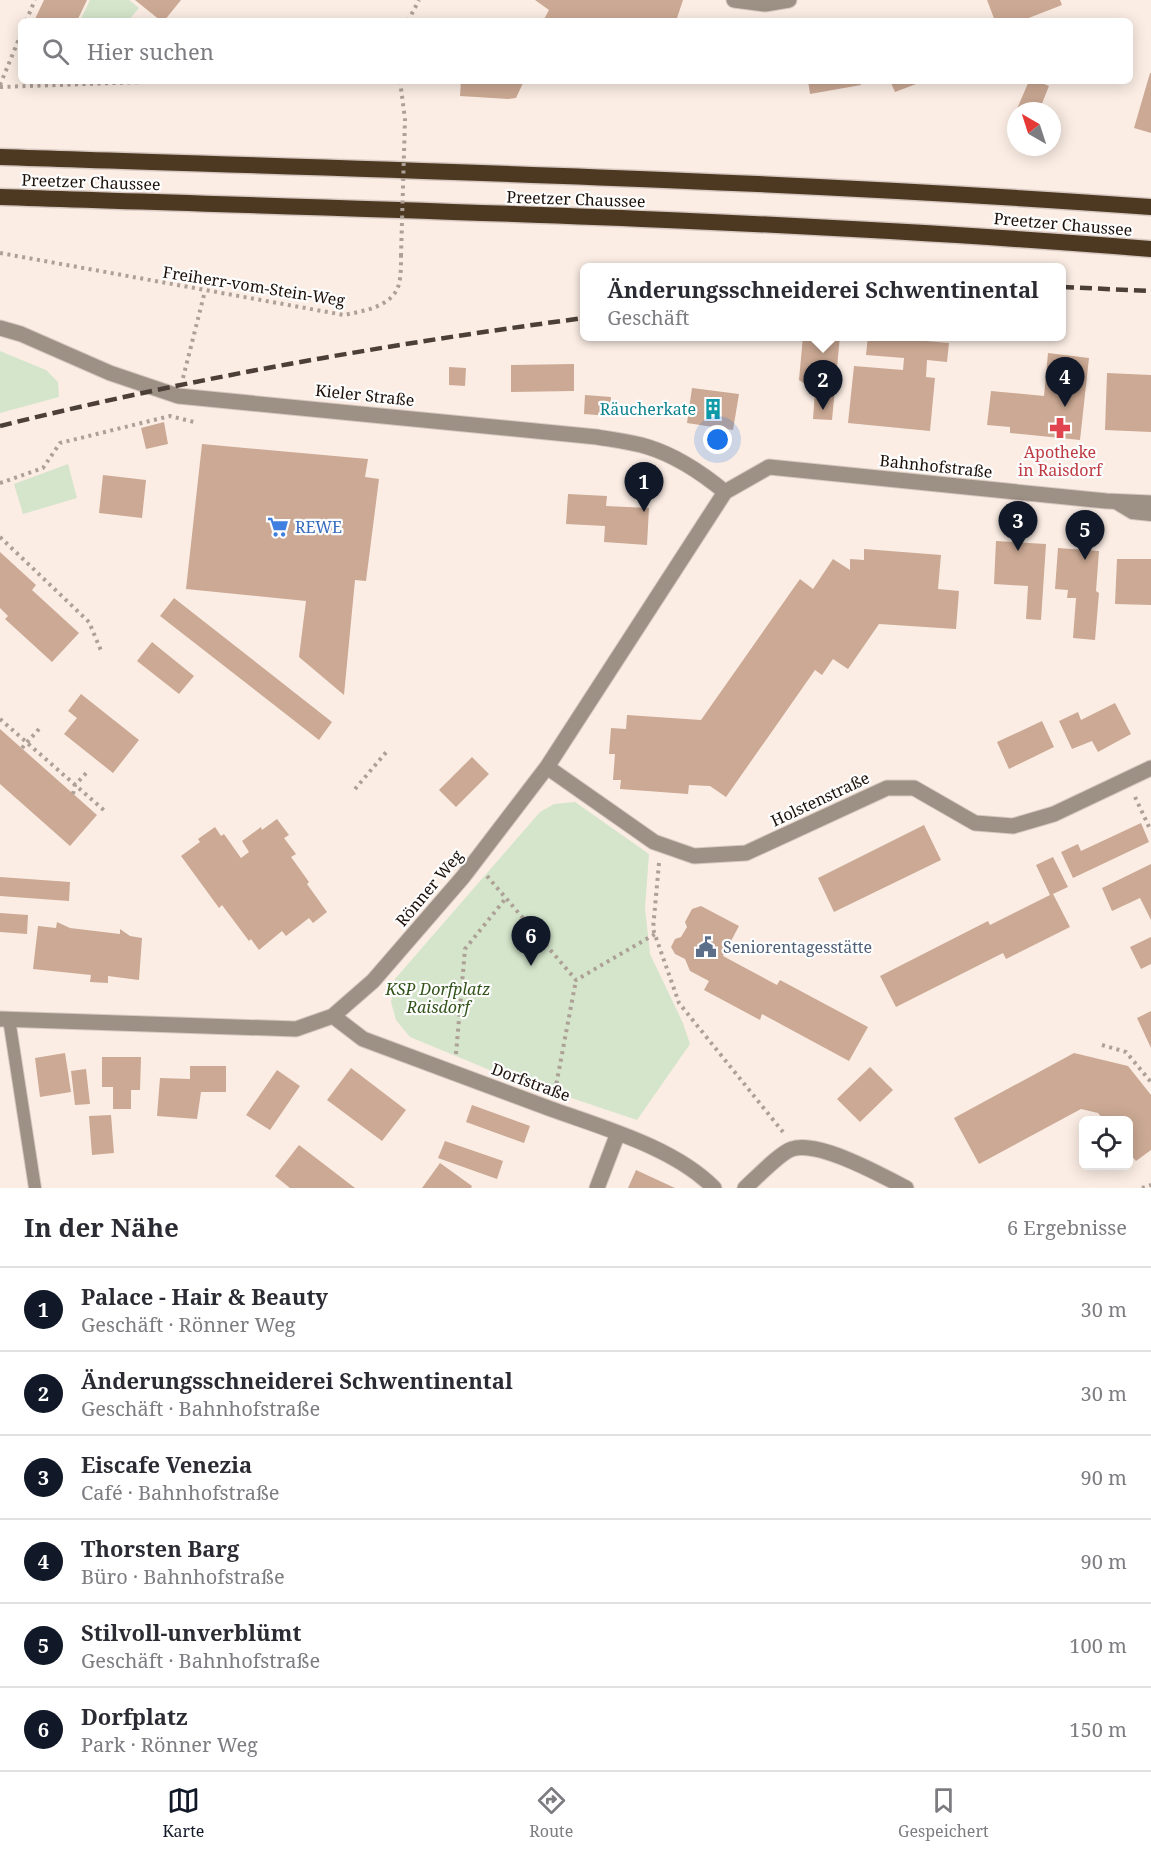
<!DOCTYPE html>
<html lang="de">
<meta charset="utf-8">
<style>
:root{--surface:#fff;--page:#f2f2f3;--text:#2b2b33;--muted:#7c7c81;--line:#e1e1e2;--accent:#111827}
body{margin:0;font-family:"Noto Serif",serif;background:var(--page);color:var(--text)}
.controls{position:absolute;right:18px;bottom:18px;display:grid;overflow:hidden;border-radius:9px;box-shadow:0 3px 15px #0003}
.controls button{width:54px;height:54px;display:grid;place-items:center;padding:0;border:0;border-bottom:2px solid var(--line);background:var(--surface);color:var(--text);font:30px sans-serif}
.compass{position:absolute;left:1007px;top:102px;width:54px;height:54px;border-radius:50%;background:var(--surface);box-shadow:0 3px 15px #0003;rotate:321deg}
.you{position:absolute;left:718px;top:440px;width:21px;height:21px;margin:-15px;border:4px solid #fff;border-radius:50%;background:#1a73e8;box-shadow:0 0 0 9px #1a73e833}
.badge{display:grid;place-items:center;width:39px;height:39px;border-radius:50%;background:var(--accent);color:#fff;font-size:20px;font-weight:700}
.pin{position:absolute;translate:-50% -50px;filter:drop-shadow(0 2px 3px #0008)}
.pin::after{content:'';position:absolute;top:32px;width:21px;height:18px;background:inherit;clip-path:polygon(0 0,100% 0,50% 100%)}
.popup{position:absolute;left:580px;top:263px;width:486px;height:78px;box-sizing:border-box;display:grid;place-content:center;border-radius:9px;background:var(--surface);filter:drop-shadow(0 2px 4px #0005);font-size:20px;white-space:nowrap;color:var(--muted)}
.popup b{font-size:22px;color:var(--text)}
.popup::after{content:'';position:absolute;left:50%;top:100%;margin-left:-12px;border:12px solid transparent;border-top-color:var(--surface)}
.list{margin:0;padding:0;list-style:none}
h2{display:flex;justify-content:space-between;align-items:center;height:78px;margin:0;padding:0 24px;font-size:26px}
h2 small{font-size:20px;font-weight:400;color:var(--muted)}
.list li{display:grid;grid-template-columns:39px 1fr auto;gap:18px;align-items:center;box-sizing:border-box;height:84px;padding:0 24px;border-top:2px solid var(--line)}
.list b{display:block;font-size:22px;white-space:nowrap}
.list p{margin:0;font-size:20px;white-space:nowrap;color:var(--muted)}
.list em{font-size:20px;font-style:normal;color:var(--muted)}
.icon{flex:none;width:33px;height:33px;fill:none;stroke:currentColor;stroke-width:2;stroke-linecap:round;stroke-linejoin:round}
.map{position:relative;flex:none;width:1151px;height:1188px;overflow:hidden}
.search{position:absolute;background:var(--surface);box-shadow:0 3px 15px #0003;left:18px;right:18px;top:18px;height:66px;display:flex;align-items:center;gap:15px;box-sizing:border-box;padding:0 21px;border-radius:9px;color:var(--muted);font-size:22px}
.sheet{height:582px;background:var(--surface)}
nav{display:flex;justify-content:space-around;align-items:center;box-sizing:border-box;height:84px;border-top:2px solid var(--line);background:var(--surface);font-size:16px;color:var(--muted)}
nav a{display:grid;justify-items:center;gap:3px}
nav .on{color:var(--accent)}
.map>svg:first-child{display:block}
</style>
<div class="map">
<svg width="1151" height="1188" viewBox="0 0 1151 1188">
<rect width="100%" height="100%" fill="#fbede4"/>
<path fill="#d4e5cb" d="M 90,0 L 129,0 L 139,8 L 128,21 L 80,21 Z
M 0,351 L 46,370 L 58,382 L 59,397 L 0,413 Z
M 68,464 L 77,498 L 23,514 L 14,484 Z
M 575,802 L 649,854 L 645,908 L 650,954 L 683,1023 L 690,1044 L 637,1120 L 497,1073 L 410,1037 L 396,1020 L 391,1002 L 395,979 L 540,812 L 554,804 Z"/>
<path fill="#cba994" d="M 44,0 L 87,0 L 77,21 L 34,21 Z
M 135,0 L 181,0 L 164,21 L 161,21 Z
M 535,0 L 683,0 L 676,21 L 543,21 L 549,10 Z
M 987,0 L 1060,0 L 1062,5 L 1021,21 L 995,21 Z
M 1150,73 L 1151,73 L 1151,133 L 1134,128 Z
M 461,81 L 524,81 L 516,98 L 508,99 L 460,96 Z
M 808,81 L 860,81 L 861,85 L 810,94 Z
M 890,81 L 924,81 L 895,92 Z
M 1029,81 L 1037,81 L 1049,86 L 1039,111 L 1016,111 Z
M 803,336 L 840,336 L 832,420 L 813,419 L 815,391 L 799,380 Z
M 868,336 L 949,343 L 947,362 L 927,360 L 926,377 L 935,378 L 930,431 L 848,423 L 854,366 L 903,370 L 904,358 L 866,355 Z
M 1048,353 L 1089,358 L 1080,440 L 1010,433 L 1010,427 L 987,425 L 991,391 L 1044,396 Z
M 574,364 L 574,391 L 511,392 L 511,365 Z
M 449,367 L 466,368 L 465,386 L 449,385 Z
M 1107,373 L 1151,375 L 1151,432 L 1105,430 Z
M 692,388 L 739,394 L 733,430 L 687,423 Z
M 585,395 L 611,397 L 610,416 L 584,414 Z
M 164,422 L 168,444 L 146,449 L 141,428 Z
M 202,444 L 368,459 L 365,477 L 379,479 L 366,581 L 355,580 L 344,695 L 299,657 L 306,601 L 186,589 Z
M 103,475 L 146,480 L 142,518 L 99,513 Z
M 568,494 L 607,496 L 606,506 L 649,508 L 647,545 L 604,542 L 605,526 L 566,524 Z
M 996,541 L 1046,544 L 1041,620 L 1026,619 L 1028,586 L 994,584 Z
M 1058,548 L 1099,551 L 1096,591 L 1099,593 L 1095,640 L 1073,638 L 1076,598 L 1067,598 L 1068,590 L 1055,589 Z
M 864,549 L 941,555 L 938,589 L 959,591 L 956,629 L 879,624 L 848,669 L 833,659 L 822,675 L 815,670 L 726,797 L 710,786 L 689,785 L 688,794 L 620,789 L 621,780 L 613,780 L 615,754 L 609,754 L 611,728 L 626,729 L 627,715 L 701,720 L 800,579 L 813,589 L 833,559 L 850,570 L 850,559 L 864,560 Z
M 0,552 L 36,585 L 32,590 L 79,633 L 52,662 L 5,619 L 8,616 L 0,608 Z
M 1117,559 L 1151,559 L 1151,605 L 1115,604 Z
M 174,598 L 332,722 L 319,740 L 160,616 Z
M 152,642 L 194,676 L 179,694 L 137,661 Z
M 81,694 L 139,740 L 113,773 L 64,734 L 77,718 L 68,711 Z
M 1115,703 L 1131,734 L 1098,752 L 1092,741 L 1072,749 L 1059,721 L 1078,712 L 1081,720 Z
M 1042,721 L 1054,747 L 1009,769 L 997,742 Z
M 0,729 L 97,815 L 70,846 L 0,784 Z
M 472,757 L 489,774 L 456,807 L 439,790 Z
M 277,819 L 289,835 L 284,838 L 296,854 L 291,857 L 309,882 L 307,884 L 327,912 L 313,923 L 309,918 L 286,936 L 282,931 L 259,950 L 251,939 L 249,941 L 222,905 L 219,908 L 181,856 L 200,842 L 198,839 L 215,827 L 221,836 L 224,834 L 241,858 L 249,852 L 242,841 L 261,827 L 262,830 Z
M 1141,823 L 1149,842 L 1073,878 L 1061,852 L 1078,844 L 1081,851 Z
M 924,825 L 941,860 L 834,912 L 818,878 Z
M 1053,857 L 1068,887 L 1053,894 L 1070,927 L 1006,959 L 1003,953 L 896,1007 L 880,976 L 988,921 L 990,925 L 1050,895 L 1036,865 Z
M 1151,864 L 1151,920 L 1140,898 L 1112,911 L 1102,888 Z
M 0,877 L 70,882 L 69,901 L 0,896 Z
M 701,906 L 739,926 L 723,956 L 777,985 L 780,980 L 868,1027 L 849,1061 L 762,1014 L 760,1020 L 704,990 L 709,981 L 690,971 L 685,959 L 675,954 L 671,947 L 675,939 L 681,937 L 687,927 L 685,922 L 692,909 Z
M 0,913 L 28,915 L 27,934 L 0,932 Z
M 57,922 L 70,928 L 120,934 L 120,929 L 130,936 L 142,938 L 139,980 L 108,976 L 108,983 L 90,982 L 91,975 L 33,969 L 38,926 L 56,928 Z
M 1151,937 L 1151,964 L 1141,969 L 1130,947 Z
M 1151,1011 L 1151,1048 L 1137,1018 Z
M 65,1053 L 71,1092 L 40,1097 L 35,1058 Z
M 1074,1053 L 1128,1066 L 1151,1095 L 1151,1150 L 1136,1161 L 1128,1152 L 1128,1120 L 1104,1120 L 1098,1113 L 1081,1109 L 979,1164 L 954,1118 Z
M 102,1057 L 141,1057 L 140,1090 L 131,1090 L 131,1109 L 113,1109 L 113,1087 L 102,1087 Z
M 190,1066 L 226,1066 L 226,1092 L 201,1092 L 197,1119 L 157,1116 L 160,1078 L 190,1079 Z
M 870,1067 L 893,1090 L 860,1122 L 837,1099 Z
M 351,1068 L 406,1110 L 382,1141 L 327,1100 Z
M 86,1069 L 90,1104 L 75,1105 L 71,1071 Z
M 277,1070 L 300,1086 L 270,1130 L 246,1115 Z
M 472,1105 L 530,1126 L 524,1143 L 466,1122 Z
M 111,1115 L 114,1153 L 92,1155 L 89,1116 Z
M 445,1141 L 503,1161 L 497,1179 L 438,1158 Z
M 299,1145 L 355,1188 L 290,1188 L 275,1176 Z
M 440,1163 L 472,1186 L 471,1188 L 422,1188 Z
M 636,1170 L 675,1188 L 628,1188 Z"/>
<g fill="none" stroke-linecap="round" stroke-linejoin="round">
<defs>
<path id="service" d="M 1114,502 L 1132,513 L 1151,515
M 9,1019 L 35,1188"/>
<path id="minor" d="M 734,0 L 765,4 L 789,0
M 0,328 L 21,334 L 110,373 L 178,396 L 597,437 C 614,440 632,442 648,447 C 677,456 702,473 725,492
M 547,767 L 654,842 L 694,856 L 746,853 L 887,788 L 914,788 L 975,823 L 1013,826 L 1054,814 L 1151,768
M 333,1016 L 363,1039 C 426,1063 489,1086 551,1109 C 604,1128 675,1148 714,1188
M 0,1019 L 296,1029 L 333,1016 L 373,981 L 463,877 L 547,767 L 725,492 L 769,467 L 1106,501 L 1151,503
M 597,1188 L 618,1133
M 745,1188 C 755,1179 781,1152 792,1149 C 818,1140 881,1175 906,1188"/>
<path id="trunk" d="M 0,157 C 384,170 768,179 1151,207
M 0,197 C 384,210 768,218 1151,249"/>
</defs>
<use href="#service" stroke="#d7c9c1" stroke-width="14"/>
<use href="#minor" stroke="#d7c9c1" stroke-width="17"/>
<use href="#trunk" stroke="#d7c9c1" stroke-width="19"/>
<path stroke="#ada097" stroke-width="4" stroke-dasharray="3 4.5" stroke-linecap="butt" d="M 26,21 L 35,0
M 408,21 L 419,0
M 400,81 L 405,119
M 0,85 L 21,34
M 0,87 L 172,81
M 0,253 L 344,315 C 363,311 393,307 399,284 C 401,276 401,265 401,256
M 183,378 L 205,291
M 0,483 L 43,468 L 60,443 L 170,416 L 194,422
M 0,537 L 89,622 L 102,653
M 0,719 L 106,812
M 22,748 L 39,729
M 355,789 L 388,750
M 73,794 L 75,785 L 88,771
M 1135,797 L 1151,831
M 659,863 L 653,929 L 679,1003 L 783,1132
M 487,876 L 576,980 L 655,934
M 1102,1045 L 1126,1052 L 1151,1082
M 456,1054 L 465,949 L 506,898
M 555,1091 L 576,980
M 1142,1188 L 1151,1185"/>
<use href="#service" stroke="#9d9185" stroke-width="12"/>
<use href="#minor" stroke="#9d9185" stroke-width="15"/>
<use href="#trunk" stroke="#4d3822" stroke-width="16"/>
<path stroke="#4b3f38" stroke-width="4.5" stroke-dasharray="12 6" stroke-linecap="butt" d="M 1062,287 L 1151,291
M 0,426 C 192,378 388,344 584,318"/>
<path stroke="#ada097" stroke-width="4" stroke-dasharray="3 4.5" stroke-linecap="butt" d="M 401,256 L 405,119"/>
</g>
<defs>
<symbol id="building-bare" viewBox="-9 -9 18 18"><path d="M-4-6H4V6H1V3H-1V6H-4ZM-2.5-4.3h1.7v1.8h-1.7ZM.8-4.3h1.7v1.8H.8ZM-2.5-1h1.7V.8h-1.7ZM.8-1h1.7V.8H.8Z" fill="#0f9aa8" stroke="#fdfdfd" stroke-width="2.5" paint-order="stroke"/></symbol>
<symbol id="pharmacy-bare" viewBox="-9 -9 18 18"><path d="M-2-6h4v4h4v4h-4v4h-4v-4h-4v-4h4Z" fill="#e0444e" stroke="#fdfdfd" stroke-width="2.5" paint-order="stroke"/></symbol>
<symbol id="supermarket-bare" viewBox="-9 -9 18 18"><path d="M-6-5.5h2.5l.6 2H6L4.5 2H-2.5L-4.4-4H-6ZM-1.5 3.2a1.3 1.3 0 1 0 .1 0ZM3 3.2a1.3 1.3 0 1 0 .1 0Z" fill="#3f7fe0" stroke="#fdfdfd" stroke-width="2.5" paint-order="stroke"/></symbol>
<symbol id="civic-bare" viewBox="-9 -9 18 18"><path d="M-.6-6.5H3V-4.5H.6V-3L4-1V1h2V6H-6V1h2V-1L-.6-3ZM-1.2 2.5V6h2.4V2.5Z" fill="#5c6f8a" stroke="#fdfdfd" stroke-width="2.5" paint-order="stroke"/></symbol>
</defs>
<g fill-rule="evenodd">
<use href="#building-bare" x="698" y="394" width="30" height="30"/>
<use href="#pharmacy-bare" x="1045" y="413" width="30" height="30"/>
<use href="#supermarket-bare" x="263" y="512" width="30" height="30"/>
<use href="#civic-bare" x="691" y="932" width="30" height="30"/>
</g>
<g text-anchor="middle" stroke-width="4.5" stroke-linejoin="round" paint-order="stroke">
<g font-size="16" fill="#1b0f08" stroke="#fdfdfd">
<text transform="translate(91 182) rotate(2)" y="6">Preetzer Chaussee</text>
<text transform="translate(576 199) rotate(2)" y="6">Preetzer Chaussee</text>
<text transform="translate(1063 224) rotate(5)" y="6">Preetzer Chaussee</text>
<text transform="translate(254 286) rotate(9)" y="6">Freiherr-vom-Stein-Weg</text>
<text transform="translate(365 395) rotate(6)" y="6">Kieler Straße</text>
<text transform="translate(936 466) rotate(6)" y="6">Bahnhofstraße</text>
<text transform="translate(820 799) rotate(-25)" y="6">Holstenstraße</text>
<text transform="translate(429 888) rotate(-50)" y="6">Rönner Weg</text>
<text transform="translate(531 1082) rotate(20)" y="6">Dorfstraße</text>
</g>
<g font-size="16" fill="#0d838f" stroke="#fdfdfd" text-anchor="end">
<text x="696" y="415">Räucherkate</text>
</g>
<g font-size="16" fill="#be3a42" stroke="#fdfdfd">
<text x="1060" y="458">Apotheke<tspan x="1060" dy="18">in Raisdorf</tspan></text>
</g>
<g font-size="16" fill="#366cbe" stroke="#fdfdfd" text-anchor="start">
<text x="295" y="533">REWE</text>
</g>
<g font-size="16" fill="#4e5e75" stroke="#fdfdfd" text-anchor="start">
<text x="723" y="953">Seniorentagesstätte</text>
</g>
<g font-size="16" font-style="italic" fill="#32531a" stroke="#fdfdfd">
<text x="438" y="995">KSP Dorfplatz<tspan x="438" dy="18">Raisdorf</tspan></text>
</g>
</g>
</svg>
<div class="controls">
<button><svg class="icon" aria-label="locate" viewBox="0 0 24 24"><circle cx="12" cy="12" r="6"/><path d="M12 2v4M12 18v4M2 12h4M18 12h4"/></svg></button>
</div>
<svg class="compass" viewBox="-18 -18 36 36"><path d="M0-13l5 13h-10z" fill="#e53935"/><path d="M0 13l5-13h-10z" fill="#7c7c81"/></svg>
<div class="you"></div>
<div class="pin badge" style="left:644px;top:512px">1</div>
<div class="pin badge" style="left:823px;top:410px">2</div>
<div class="popup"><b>Änderungsschneiderei Schwentinental</b>Geschäft</div>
<div class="pin badge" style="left:1018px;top:551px">3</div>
<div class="pin badge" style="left:1065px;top:407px">4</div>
<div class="pin badge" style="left:1085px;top:560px">5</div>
<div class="pin badge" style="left:531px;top:966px">6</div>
<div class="search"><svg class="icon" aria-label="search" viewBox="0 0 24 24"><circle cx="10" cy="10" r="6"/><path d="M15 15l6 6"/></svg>Hier suchen</div>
</div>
<section class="sheet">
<h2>In der Nähe<small>6 Ergebnisse</small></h2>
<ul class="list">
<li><span class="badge">1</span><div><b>Palace - Hair &amp; Beauty</b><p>Geschäft · Rönner Weg</p></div><em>30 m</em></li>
<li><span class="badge">2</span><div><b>Änderungsschneiderei Schwentinental</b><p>Geschäft · Bahnhofstraße</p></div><em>30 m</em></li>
<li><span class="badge">3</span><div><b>Eiscafe Venezia</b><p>Café · Bahnhofstraße</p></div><em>90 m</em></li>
<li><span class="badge">4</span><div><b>Thorsten Barg</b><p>Büro · Bahnhofstraße</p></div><em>90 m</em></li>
<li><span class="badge">5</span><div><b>Stilvoll-unverblümt</b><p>Geschäft · Bahnhofstraße</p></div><em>100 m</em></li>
<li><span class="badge">6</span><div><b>Dorfplatz</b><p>Park · Rönner Weg</p></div><em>150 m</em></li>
</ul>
</section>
<nav>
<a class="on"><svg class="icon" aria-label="map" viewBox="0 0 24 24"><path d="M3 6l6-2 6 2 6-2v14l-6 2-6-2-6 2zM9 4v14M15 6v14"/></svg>Karte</a>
<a><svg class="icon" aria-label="directions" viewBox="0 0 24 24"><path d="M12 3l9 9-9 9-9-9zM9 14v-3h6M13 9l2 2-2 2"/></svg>Route</a>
<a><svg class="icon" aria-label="saved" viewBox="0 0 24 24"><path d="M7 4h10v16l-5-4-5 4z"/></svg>Gespeichert</a>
</nav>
